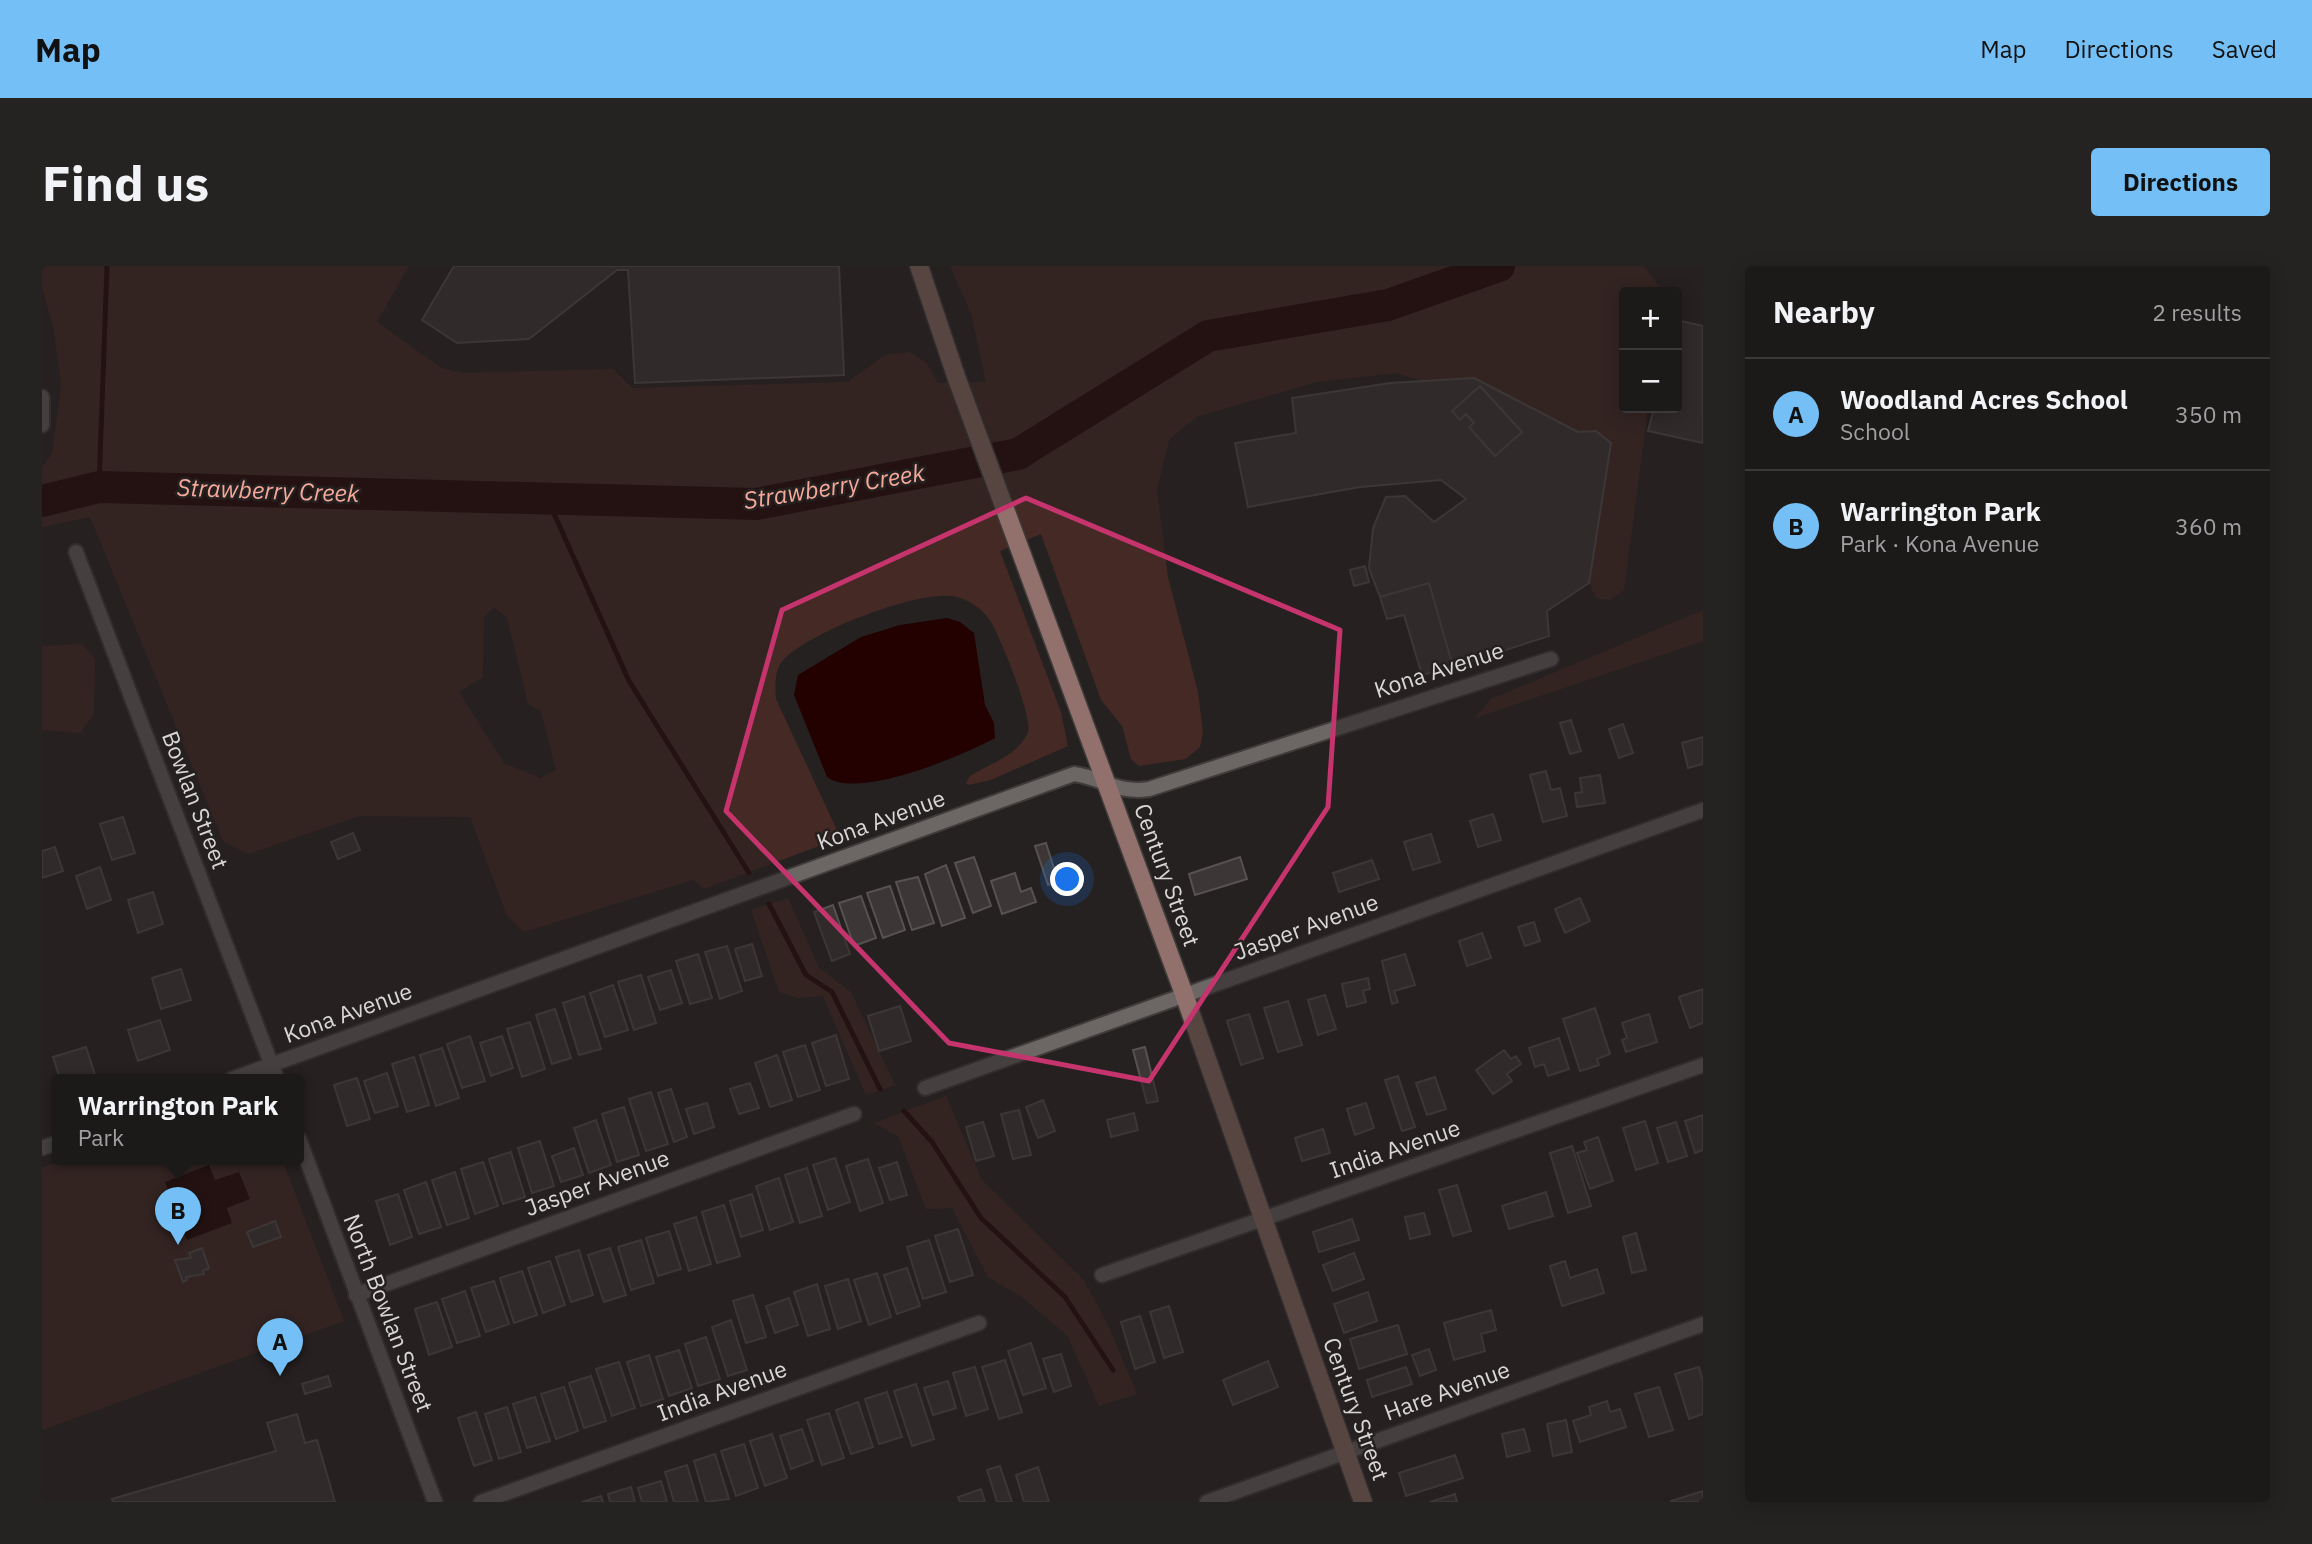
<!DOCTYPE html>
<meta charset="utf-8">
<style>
:root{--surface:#1c1919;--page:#252222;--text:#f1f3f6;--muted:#a0a0a2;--line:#3a3838;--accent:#74c0f6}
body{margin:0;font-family:"IBM Plex Sans",sans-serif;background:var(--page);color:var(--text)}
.controls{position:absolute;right:21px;top:21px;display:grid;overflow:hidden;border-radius:7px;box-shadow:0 4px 18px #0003}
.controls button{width:63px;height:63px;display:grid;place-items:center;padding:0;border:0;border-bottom:2px solid var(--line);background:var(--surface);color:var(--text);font:35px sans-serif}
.you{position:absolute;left:1026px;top:614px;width:24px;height:24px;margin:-18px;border:5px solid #fff;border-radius:50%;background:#1a73e8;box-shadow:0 0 0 10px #1a73e833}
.badge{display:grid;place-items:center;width:46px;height:46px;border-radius:50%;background:var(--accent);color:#111;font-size:23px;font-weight:700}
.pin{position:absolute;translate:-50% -58px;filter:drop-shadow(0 2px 4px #0008)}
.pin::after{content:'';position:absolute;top:37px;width:24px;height:21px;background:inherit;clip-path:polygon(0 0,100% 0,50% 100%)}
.popup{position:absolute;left:10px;top:808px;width:252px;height:91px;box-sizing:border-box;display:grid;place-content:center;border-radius:7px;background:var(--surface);filter:drop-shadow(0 2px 5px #0005);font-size:23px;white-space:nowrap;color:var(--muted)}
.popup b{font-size:26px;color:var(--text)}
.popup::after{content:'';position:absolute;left:50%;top:100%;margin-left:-14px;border:14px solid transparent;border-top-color:var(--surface)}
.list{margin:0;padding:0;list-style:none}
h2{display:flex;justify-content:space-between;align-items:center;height:91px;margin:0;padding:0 28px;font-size:30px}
h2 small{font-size:23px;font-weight:400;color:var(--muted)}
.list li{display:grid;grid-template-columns:46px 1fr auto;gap:21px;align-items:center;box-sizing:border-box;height:112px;padding:0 28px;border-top:2px solid var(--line)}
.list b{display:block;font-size:26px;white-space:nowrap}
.list p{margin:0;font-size:23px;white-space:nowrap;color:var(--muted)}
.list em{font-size:23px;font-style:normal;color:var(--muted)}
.map{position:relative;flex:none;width:1661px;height:1236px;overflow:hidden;border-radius:7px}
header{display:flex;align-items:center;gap:42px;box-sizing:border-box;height:98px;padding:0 35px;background:var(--accent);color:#111}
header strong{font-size:33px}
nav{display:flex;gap:38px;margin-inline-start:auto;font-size:24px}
.intro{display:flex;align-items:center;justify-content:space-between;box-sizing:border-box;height:168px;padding:0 42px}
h1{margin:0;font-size:49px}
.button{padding:18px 32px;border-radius:7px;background:var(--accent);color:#111;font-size:24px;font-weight:700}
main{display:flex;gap:42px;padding:0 42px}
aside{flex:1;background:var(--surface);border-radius:7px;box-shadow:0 4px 18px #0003}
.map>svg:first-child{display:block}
</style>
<header>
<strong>Map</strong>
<nav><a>Map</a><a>Directions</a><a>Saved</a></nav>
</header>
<div class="intro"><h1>Find us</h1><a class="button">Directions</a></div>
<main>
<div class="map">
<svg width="1661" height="1236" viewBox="0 0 1661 1236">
<rect width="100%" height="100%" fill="#262121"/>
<path fill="#442924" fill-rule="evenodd" d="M 0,0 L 367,0 L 335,56 L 399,102 L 421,107 L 571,103 L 590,122 L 806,116 L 843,89 L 867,86 L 884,96 L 896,117 L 944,116 L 929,47 L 908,0 L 1602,0 L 1619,23 L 1619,26 L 1582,26 L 1582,142 L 1606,142 L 1582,324 L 1568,334 L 1554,332 L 1547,317 L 1536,166 L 1432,112 L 1381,115 L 1354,107 L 1275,116 L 1154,151 L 1127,174 L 1115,224 L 1126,311 L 1156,426 L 1161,467 L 1158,481 L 1144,493 L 1097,500 L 1089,493 L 1080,460 L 1059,434 L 999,268 L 958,285 L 1019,446 L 1026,480 L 949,514 L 927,519 L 924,517 L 928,510 C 947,498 977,489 986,466 C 991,451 958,371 949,356 C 941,344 930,335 915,331 C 878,322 770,366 743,392 C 732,403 733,419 734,433 L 794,562 L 796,573 L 662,623 L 651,614 L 482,666 L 465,650 L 428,551 L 317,550 L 206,588 L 181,575 L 48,251 L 0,261 L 0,201 L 10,188 L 19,120 L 12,64 L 0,22 ZM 452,341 L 465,352 L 486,438 L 499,445 L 514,504 L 498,512 L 462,497 L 417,426 L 441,411 L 442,351 Z
M 1661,344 L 1661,375 L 1433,452 L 1449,433 Z
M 40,378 L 53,393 L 52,448 L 38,467 L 0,464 L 0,380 Z
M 746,632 L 777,702 L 809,726 L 853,819 L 824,829 L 781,730 L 755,732 L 737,726 L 709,644 Z
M 904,830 L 940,914 L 1041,1013 L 1067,1061 L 1095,1128 L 1057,1140 L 1025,1069 L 980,1031 L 946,1011 L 910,942 L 884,943 L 856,870 L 832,857 Z
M 24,893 L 240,893 L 302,1055 L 0,1164 L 0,902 Z"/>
<path fill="#230100" d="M 905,352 L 918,356 L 932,367 L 943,439 L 952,457 L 953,472 C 920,490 816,534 785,511 L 752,429 L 756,409 L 819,371 L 858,359 Z
M 167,899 L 173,914 L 197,906 L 208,933 L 185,942 L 190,957 L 145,974 L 123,916 Z"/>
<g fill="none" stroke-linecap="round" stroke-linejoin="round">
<path stroke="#230100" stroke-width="5" d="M 57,221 L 65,0
M 505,232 L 587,415 L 707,607
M 727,638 L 764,709 L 790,726 L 838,823
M 862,845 L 890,876 L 939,952 L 1023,1031 L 1071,1104"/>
<path stroke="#230100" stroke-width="32" d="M 0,235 L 57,221 L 714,238 L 976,188 L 1166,70 L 1346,39 L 1457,0"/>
</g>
<path fill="#3c3736" stroke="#575251" stroke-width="2" d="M 412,0 L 797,0 L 802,109 L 593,117 L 586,4 L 575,4 L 487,73 L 415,77 L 380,54 Z
M 1635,54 L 1661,60 L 1661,177 L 1606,165 L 1612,142 L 1635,142 Z
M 1432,112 L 1536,166 L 1554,165 L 1569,177 L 1547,317 L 1505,345 L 1507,370 L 1411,401 L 1387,317 L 1338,331 L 1327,302 L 1331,262 L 1344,231 L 1363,230 L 1392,256 L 1424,233 L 1399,214 L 1318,221 L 1206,241 L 1193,177 L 1254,167 L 1250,132 L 1348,117 Z
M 1438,120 L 1480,166 L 1453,190 L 1427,161 L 1432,157 L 1424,148 L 1418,154 L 1410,145 Z
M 1323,300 L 1327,316 L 1312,320 L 1308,304 Z
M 1387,317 L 1411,401 L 1380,409 L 1362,349 L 1345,353 L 1338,331 Z
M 1529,454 L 1539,485 L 1528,488 L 1518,457 Z
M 1581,458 L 1591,487 L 1577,492 L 1567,463 Z
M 1661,471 L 1661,498 L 1646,502 L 1640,477 Z
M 1504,505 L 1509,524 L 1518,522 L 1525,550 L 1501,556 L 1488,509 Z
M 1558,509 L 1563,537 L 1535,541 L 1533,527 L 1540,526 L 1538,512 Z
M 1451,548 L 1459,574 L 1436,581 L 1428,555 Z
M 81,551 L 93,587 L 70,594 L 58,558 Z
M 311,567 L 318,584 L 296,593 L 289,576 Z
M 1389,568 L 1398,596 L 1371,604 L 1362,576 Z
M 1004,577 L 1016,615 L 1006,619 L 993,580 Z
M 13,581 L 21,605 L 0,612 L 0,585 Z
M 932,591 L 949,640 L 931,647 L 913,597 Z
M 1198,591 L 1205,613 L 1153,629 L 1147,608 Z
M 1330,594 L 1337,613 L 1297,626 L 1291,607 Z
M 904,599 L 923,652 L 900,660 L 883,608 Z
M 58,601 L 69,634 L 45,643 L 34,610 Z
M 973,607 L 979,626 L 989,622 L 994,636 L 960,648 L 949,615 Z
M 876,611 L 892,657 L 870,664 L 854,616 Z
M 848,620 L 863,664 L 841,672 L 825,627 Z
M 111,626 L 121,658 L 96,667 L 86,634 Z
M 819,630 L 834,672 L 812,680 L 797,637 Z
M 1538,632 L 1548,655 L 1523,667 L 1513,643 Z
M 791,639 L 808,688 L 790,695 L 772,646 Z
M 1492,656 L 1498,675 L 1483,680 L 1476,661 Z
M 1440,667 L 1449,692 L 1425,700 L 1417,675 Z
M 710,678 L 720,710 L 703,715 L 693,683 Z
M 685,680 L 700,725 L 678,733 L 663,686 Z
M 656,688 L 670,732 L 648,738 L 634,695 Z
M 1363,688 L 1373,719 L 1352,725 L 1356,736 L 1350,738 L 1340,695 Z
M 139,703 L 149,734 L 119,743 L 110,712 Z
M 629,704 L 640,737 L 618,744 L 606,711 Z
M 599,709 L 614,757 L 592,764 L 576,716 Z
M 1326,712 L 1328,723 L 1321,725 L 1324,736 L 1305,741 L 1300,718 Z
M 571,719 L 586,764 L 563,771 L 548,727 Z
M 1661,723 L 1661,757 L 1648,762 L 1637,731 Z
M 1283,729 L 1294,763 L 1276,769 L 1266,734 Z
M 542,730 L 559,783 L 537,789 L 521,737 Z
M 1246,735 L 1260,779 L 1236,786 L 1222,742 Z
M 858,740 L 869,775 L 837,785 L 826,750 Z
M 1553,742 L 1568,788 L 1555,793 L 1557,799 L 1538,805 L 1521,753 Z
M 513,743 L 529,792 L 510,798 L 494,749 Z
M 1207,748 L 1221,792 L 1199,799 L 1185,755 Z
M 1607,748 L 1615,776 L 1584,786 L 1580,774 L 1585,772 L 1580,757 Z
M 118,754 L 128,784 L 96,795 L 86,764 Z
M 488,756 L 503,803 L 480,811 L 465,763 Z
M 794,769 L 807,813 L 784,820 L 770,777 Z
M 428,770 L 443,815 L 420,822 L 405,778 Z
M 460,770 L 471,802 L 449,810 L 438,777 Z
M 1517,772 L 1527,803 L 1506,810 L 1502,798 L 1493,801 L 1487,782 Z
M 763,779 L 778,824 L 756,831 L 741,786 Z
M 44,781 L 54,812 L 18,813 L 11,791 Z
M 1103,781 L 1116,835 L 1105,837 L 1091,784 Z
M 400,782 L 417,832 L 394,840 L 378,789 Z
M 1462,784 L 1469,793 L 1474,790 L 1479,798 L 1465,808 L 1470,815 L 1451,828 L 1434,804 Z
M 735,789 L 750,834 L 728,841 L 713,797 Z
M 372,791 L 387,839 L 365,846 L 350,798 Z
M 345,807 L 356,840 L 333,847 L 322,815 Z
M 1356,810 L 1373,861 L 1360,865 L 1343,814 Z
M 1393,811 L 1404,843 L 1385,849 L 1374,817 Z
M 315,812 L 328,853 L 305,860 L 292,819 Z
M 708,817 L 717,842 L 697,848 L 688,823 Z
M 629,823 L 645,871 L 632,876 L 616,827 Z
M 609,826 L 626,878 L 604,885 L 587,833 Z
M 1001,834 L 1013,865 L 996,872 L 984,841 Z
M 665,837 L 672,861 L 652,868 L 644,843 Z
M 1324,837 L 1332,862 L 1313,869 L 1305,843 Z
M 582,841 L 597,889 L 575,896 L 560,848 Z
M 977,844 L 989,889 L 971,893 L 959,848 Z
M 1092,847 L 1096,864 L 1069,871 L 1065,854 Z
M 1661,849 L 1661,884 L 1653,887 L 1643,855 Z
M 554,854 L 569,899 L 547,907 L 532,862 Z
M 1603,855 L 1616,897 L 1594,904 L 1581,862 Z
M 941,856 L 952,890 L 934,895 L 924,861 Z
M 1634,856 L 1645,890 L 1626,896 L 1615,862 Z
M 1281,863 L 1288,887 L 1260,895 L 1253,872 Z
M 1556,871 L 1571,915 L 1548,923 L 1535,887 L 1545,884 L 1542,876 Z
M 498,875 L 512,920 L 490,927 L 476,882 Z
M 1530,880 L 1549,940 L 1526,947 L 1508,887 Z
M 532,882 L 541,909 L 519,916 L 510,890 Z
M 469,886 L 483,931 L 461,938 L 447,893 Z
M 793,892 L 808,936 L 786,944 L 771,899 Z
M 826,893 L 841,937 L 818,945 L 804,900 Z
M 441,896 L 456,940 L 433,948 L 419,903 Z
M 855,896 L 865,929 L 848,934 L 837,902 Z
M 765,902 L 780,950 L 758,957 L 743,909 Z
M 413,906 L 427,952 L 405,959 L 390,914 Z
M 737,912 L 751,956 L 728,964 L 714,920 Z
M 384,916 L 399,961 L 377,968 L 362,924 Z
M 1415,919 L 1429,965 L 1411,970 L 1397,924 Z
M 1504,926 L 1511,950 L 1467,963 L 1460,940 Z
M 356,928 L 370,971 L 348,979 L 334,935 Z
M 710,928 L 721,964 L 699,971 L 688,935 Z
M 682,939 L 698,990 L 675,997 L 660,946 Z
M 1382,947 L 1388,968 L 1368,973 L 1363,951 Z
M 654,951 L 669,998 L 647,1005 L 632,958 Z
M 1310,953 L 1317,974 L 1277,986 L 1271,966 Z
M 233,955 L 239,971 L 211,981 L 205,966 Z
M 916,963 L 931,1009 L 908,1016 L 893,970 Z
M 627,965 L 639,1003 L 616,1010 L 604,972 Z
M 1594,967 L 1604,1004 L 1590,1007 L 1581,971 Z
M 599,974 L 612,1017 L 589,1024 L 576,981 Z
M 887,974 L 904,1026 L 881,1033 L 865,981 Z
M 160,982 L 167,1002 L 161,1005 L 162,1008 L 144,1011 L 145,1014 L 141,1016 L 133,994 L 149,992 L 147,987 Z
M 568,982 L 584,1029 L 562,1036 L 546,989 Z
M 537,984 L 551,1029 L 529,1036 L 514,991 Z
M 1312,987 L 1322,1013 L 1291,1025 L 1281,999 Z
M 508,995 L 523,1039 L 501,1047 L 486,1002 Z
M 1523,995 L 1528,1012 L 1555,1003 L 1562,1027 L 1520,1040 L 1508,1000 Z
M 865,1002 L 878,1040 L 855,1048 L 842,1009 Z
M 480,1005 L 495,1049 L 472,1057 L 458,1012 Z
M 835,1007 L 849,1051 L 827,1059 L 812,1014 Z
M 806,1013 L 819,1055 L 796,1063 L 783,1020 Z
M 452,1015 L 467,1058 L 444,1066 L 429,1022 Z
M 775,1018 L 788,1063 L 766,1070 L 752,1026 Z
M 423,1025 L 438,1070 L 415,1077 L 400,1033 Z
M 1326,1026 L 1335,1055 L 1302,1067 L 1292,1038 Z
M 711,1029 L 724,1071 L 704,1077 L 691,1035 Z
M 747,1032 L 756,1059 L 733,1067 L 724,1040 Z
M 395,1036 L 410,1081 L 387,1089 L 373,1043 Z
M 1127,1040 L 1141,1086 L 1122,1092 L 1108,1046 Z
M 1449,1044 L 1454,1064 L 1439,1068 L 1443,1085 L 1412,1094 L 1402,1057 Z
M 1098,1050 L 1113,1096 L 1093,1103 L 1079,1056 Z
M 689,1054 L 705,1104 L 686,1110 L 670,1061 Z
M 1356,1059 L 1365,1088 L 1317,1103 L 1308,1073 Z
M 664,1071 L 678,1113 L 656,1120 L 643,1078 Z
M 989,1077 L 1004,1122 L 981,1129 L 966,1085 Z
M 1387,1083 L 1394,1104 L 1378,1110 L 1370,1089 Z
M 637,1084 L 650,1122 L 627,1130 L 614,1091 Z
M 1019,1088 L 1029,1120 L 1012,1126 L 1001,1093 Z
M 607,1089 L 621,1133 L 599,1140 L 585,1096 Z
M 963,1094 L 980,1146 L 957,1153 L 940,1101 Z
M 1226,1095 L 1236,1121 L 1191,1139 L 1181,1114 Z
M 577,1096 L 593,1142 L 570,1150 L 554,1103 Z
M 933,1101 L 946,1143 L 924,1150 L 911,1107 Z
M 1364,1101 L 1370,1118 L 1330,1131 L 1325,1114 Z
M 1657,1101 L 1661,1115 L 1661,1148 L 1647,1153 L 1633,1108 Z
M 286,1110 L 289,1120 L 263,1128 L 260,1118 Z
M 549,1110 L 564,1155 L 542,1162 L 527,1117 Z
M 906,1115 L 914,1142 L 891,1149 L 882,1122 Z
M 874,1118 L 892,1173 L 870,1180 L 852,1125 Z
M 522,1121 L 536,1165 L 514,1173 L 499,1128 Z
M 1617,1121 L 1631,1164 L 1607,1171 L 1593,1128 Z
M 845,1126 L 860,1171 L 837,1178 L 823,1133 Z
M 493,1131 L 508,1175 L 485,1182 L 471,1138 Z
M 1565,1135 L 1568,1146 L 1578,1143 L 1584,1161 L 1538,1176 L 1531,1155 L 1549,1149 L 1547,1141 Z
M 816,1136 L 831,1181 L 809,1188 L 794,1144 Z
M 465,1141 L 479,1186 L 457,1193 L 443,1148 Z
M 434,1146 L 450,1194 L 432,1200 L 416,1152 Z
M 787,1147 L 802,1192 L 780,1199 L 765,1154 Z
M 255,1148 L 263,1177 L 275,1174 L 293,1236 L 71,1236 L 70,1233 L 234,1185 L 225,1157 Z
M 1524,1154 L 1530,1186 L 1511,1190 L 1505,1158 Z
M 760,1163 L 771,1195 L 749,1203 L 738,1170 Z
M 1482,1163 L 1488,1185 L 1465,1191 L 1460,1168 Z
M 730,1168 L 745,1212 L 723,1220 L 708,1175 Z
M 702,1178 L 716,1222 L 694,1230 L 679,1185 Z
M 673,1188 L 687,1233 L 664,1236 L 652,1195 Z
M 1413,1189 L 1421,1212 L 1364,1230 L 1357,1207 Z
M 645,1199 L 656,1236 L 632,1236 L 623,1206 Z
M 958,1200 L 970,1236 L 955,1236 L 945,1204 Z
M 996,1201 L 1007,1236 L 982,1236 L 974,1209 Z
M 619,1215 L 625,1236 L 600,1236 L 596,1222 Z
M 589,1221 L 593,1236 L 568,1236 L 566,1228 Z
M 939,1223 L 943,1236 L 918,1236 L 916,1231 Z
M 1661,1225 L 1661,1236 L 1629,1236 L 1629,1235 Z
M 1413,1228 L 1415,1236 L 1388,1236 Z
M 559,1230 L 561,1236 L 540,1236 Z"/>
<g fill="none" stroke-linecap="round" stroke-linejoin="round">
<defs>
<path id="street" d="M 0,131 L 0,159
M 34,286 L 235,813
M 190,813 L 1032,508 C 1062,512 1075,528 1107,523 L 1509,393
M 883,822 L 1661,544
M 257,873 L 393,1236
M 0,882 L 15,877
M 1060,1009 L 1661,799
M 314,1029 L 812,848
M 439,1236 L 937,1057
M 1165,1236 L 1661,1058"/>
<path id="secondary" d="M 877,0 L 915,113 L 1142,728 L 1321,1236"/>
</defs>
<use href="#street" stroke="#3f3c3b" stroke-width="18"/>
<use href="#secondary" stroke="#3f3c3b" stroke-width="21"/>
<use href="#street" stroke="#6c6665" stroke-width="14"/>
<use href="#secondary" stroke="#92716c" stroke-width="18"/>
</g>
<path d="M0 0H1661V1236H0ZM 984,232 L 1298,364 L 1286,541 L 1107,815 L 907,777 L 684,545 L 740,344 Z" fill="#262121" fill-opacity=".55" fill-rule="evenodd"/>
<path fill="none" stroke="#c5346d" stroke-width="5" stroke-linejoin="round" d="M 984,232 L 1298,364 L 1286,541 L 1107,815 L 907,777 L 684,545 L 740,344 Z"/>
<g text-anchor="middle" stroke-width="5" stroke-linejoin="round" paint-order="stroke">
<g font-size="23" fill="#d9d6d5" stroke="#262121">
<text transform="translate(1397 404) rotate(-18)" y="8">Kona Avenue</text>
<text transform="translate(153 534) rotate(69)" y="8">Bowlan Street</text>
<text transform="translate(839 554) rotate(-20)" y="8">Kona Avenue</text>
<text transform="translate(1125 609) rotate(70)" y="8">Century Street</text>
<text transform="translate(1264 661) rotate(-20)" y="8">Jasper Avenue</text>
<text transform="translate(306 747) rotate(-20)" y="8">Kona Avenue</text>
<text transform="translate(1353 883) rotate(-19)" y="8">India Avenue</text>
<text transform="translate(555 917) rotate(-20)" y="8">Jasper Avenue</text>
<text transform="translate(346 1047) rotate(69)" y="8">North Bowlan Street</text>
<text transform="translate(680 1125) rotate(-20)" y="8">India Avenue</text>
<text transform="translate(1405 1125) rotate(-20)" y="8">Hare Avenue</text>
<text transform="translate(1314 1143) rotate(70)" y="8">Century Street</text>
</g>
<g font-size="24" font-style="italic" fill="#f6a99b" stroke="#262121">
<text transform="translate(792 221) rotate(-9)" y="8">Strawberry Creek</text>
<text transform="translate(226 225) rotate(2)" y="8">Strawberry Creek</text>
</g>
</g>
</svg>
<div class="controls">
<button>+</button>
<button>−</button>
</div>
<div class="you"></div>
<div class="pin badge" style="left:238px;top:1110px">A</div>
<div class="pin badge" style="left:136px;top:979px">B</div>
<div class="popup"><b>Warrington Park</b>Park</div>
</div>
<aside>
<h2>Nearby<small>2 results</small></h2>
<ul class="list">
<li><span class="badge">A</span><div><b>Woodland Acres School</b><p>School</p></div><em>350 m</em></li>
<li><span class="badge">B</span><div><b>Warrington Park</b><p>Park · Kona Avenue</p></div><em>360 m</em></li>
</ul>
</aside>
</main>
